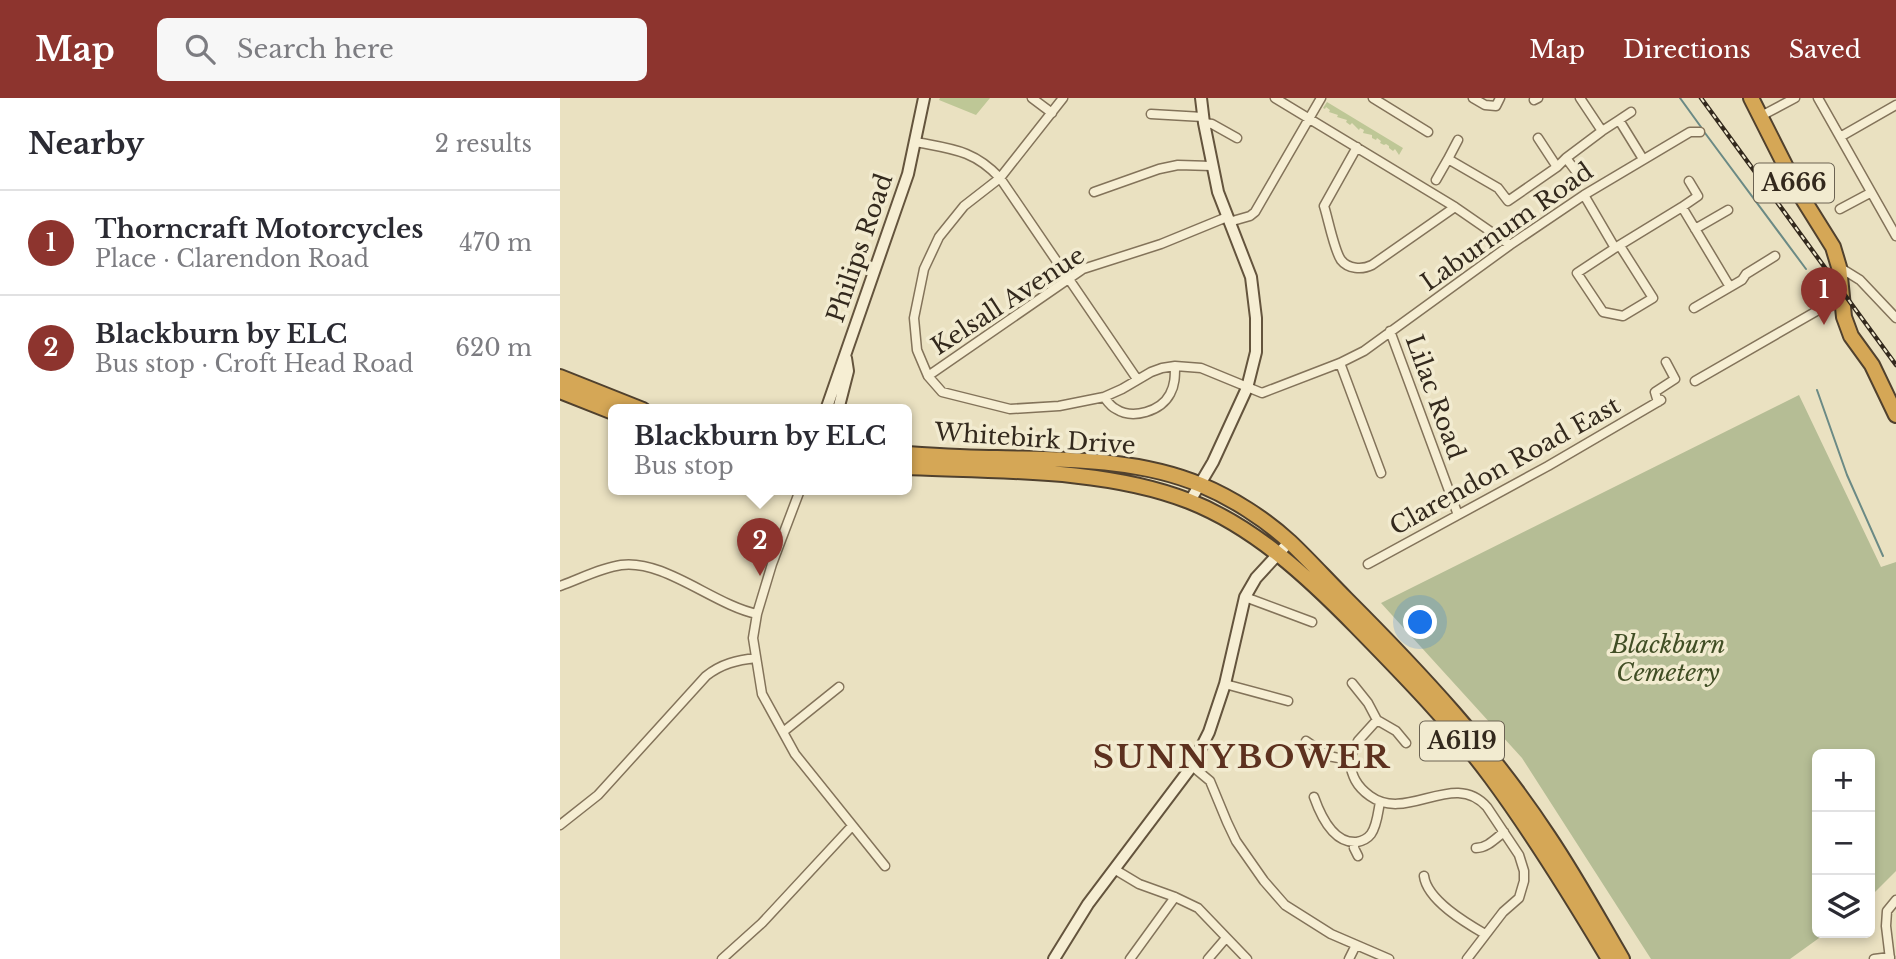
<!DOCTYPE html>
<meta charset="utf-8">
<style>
:root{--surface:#fff;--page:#f7f7f7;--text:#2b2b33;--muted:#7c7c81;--line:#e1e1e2;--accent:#8d342e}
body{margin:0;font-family:"Libre Baskerville",serif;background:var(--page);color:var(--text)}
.controls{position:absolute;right:21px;bottom:21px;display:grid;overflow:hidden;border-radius:10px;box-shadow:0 4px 10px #0003}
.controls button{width:63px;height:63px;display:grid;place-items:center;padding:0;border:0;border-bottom:2px solid var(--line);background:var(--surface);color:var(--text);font:35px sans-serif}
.you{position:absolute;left:861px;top:525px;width:24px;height:24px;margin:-18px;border:5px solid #fff;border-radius:50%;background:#1a73e8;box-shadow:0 0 0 10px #1a73e833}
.badge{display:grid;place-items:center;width:46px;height:46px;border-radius:50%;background:var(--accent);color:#fff;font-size:23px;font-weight:700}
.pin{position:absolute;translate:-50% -58px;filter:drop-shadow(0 2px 4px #0008)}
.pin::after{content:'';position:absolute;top:37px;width:24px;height:21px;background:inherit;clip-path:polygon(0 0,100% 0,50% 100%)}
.popup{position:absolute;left:48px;top:306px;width:304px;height:91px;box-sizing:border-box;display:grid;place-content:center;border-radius:10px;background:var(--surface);filter:drop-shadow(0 2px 5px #0005);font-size:23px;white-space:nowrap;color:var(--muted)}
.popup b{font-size:26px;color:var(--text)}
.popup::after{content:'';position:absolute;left:50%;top:100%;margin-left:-14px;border:14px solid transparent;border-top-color:var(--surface)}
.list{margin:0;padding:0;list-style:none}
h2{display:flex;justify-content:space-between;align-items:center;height:91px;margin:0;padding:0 28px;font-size:30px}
h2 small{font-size:23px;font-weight:400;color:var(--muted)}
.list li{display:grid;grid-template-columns:46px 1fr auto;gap:21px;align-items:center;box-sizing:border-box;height:105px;padding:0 28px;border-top:2px solid var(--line)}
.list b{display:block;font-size:26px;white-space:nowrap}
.list p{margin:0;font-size:23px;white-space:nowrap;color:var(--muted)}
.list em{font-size:23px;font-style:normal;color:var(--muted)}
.icon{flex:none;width:38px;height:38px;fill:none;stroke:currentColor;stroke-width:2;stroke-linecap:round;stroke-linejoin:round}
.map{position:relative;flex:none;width:1336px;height:861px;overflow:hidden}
header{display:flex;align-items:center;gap:42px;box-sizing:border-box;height:98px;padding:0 35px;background:var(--accent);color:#fff}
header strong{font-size:33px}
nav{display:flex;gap:38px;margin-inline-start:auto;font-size:24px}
.search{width:490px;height:63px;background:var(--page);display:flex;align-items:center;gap:18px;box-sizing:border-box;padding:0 24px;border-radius:10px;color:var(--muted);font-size:26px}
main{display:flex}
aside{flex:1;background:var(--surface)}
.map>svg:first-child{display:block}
</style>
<header>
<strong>Map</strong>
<div class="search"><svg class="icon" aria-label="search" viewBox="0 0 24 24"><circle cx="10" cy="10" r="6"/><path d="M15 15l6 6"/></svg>Search here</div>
<nav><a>Map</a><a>Directions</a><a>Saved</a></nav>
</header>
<main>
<aside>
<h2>Nearby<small>2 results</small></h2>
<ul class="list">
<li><span class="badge">1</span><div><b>Thorncraft Motorcycles</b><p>Place · Clarendon Road</p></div><em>470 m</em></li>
<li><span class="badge">2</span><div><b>Blackburn by ELC</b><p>Bus stop · Croft Head Road</p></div><em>620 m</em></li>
</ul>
</aside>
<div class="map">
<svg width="1336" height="861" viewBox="0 0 1336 861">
<rect width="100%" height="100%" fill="#eae1c1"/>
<path fill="#bec796" d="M 380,0 L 430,0 L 416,17 L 379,2 Z
M 767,4 L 843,50 L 839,57 L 835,51 L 833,53 L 829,50 L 829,48 L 826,46 L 824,47 L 820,45 L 821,43 L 817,40 L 816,42 L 812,40 L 812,37 L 803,35 L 804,32 L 800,30 L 799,32 L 792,25 L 790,27 L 786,24 L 787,22 L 777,19 L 778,17 L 769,14 L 770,12 L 766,9 L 765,11 L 763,10 Z"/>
<path fill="#b5bd95" d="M 1239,297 L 1321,469 L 1336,464 L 1336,773 L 1310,799 L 1310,656 L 1257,656 L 1257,835 L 1266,835 L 1230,861 L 1091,861 L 962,660 L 821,505 Z"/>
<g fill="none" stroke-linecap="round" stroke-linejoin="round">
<path stroke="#6b8a85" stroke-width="2" d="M 1120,0 L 1141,29
M 1145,35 L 1246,171
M 1257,292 L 1287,377 L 1323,458"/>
<defs>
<path id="street" d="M 472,0 L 492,15
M 503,0 L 440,80 L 404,108 L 379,139 L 364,171 L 354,220 L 357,252 L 368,278 L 382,294 L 450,311 L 499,308 L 544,299 L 562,291 L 591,274 L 602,270 L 615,268 L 641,270 L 702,295 L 780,265 L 804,253 L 950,147 L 1024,97 L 1130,34 L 1140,34
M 715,0 L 895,109 L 950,147
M 813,0 L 868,34
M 913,0 L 925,7 L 936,8 L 940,0
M 1020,0 L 1042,33 L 1059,22 L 1083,61
M 1258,0 L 1336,138
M 974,2 L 978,0
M 591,16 L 643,19
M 1201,18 L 1235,0
M 1059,22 L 1071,14
M 644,25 L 652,26 L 677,40
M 1280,39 L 1336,7
M 978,40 L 997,69
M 898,42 L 888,61 L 938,90 L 948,103 L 997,69 L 1006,60
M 356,44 C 392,51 414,52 440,80 L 577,281
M 797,49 L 764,108 C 768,120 774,152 781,162 C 788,171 802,172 812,167 L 895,109
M 1021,80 L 1006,60 L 1042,33
M 876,82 L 888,61
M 534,94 L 599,71 L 618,67 L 652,68
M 1024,97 L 1055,150 L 1122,109 L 1170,189
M 1122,109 L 1138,98 L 1129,83
M 1280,111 L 1310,95
M 669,124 L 690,118 L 695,114 L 761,0
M 1135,131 L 1168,112
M 1055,150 L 1017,175 L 1043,214 L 1063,218 L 1093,200 L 1060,148
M 1279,169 L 1300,182 L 1336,220
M 1134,210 L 1182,182 L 1186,176 L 1215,158
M 830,233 L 898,417
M 780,265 L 821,375
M 368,278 L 523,171 L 601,146 L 667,119
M 1135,283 L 1281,199
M 544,299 C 547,303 551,309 556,311 C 573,322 601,313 610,296 C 615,287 615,278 615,268
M 1098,304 L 1095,294 L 1115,281 L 1106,264
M 240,392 L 212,466 L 197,516 L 193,540 L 202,596 L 235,656 L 325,768
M 808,466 L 988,368 L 1101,302
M 0,488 C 20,481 40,470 61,467 C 104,461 154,507 197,516
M 685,499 L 752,524
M 792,585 L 808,605 L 817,622 L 836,633 L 846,645
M 665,586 L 728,603
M 223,634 L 279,589
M 746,643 L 768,658 L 789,662 L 798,643 L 817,622
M 789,662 C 792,678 796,688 810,698 C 847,725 894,671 927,709 L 959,757 L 964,773 L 964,783 L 959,800 L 943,814 L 907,861
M 632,668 L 650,683 L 667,724 L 676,743 L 704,783 L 725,807 L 771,836 L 829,861
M 754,699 C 760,716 773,746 797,744 C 802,743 808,740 811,736 C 817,728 818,714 820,704
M 0,727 L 38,697 L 146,578 C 161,566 177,562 196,560
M 794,744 L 794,750 L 798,758
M 916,750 C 927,750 935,741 944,734
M 554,771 L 579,786 L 615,799 L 638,810 L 687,861
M 864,778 C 867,802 906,825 925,836
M 162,861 L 202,825 L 292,728
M 570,861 L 615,799
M 648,861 L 666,840
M 789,861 L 796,847
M 1314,861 L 1330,859
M 1330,861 L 1326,828 L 1327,813 L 1336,802"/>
<path id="secondary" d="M 266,312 L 348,76 L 364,0
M 278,312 L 288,273 L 286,260
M 630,403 L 653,364 L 687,290 L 696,254 L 696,220 L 691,179 L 658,94 L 644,25 L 641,0
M 494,861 L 528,806 L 632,668 L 649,634 L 665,586 L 685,499 L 696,480 L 730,443"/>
<path id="highway" d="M 1191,0 L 1238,93 L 1273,149 L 1279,169 L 1284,219 L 1291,238 L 1312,267 L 1336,317
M 0,279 L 83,312
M 0,293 L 53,314
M 347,356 C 377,358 407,360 437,360 C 505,362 577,360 641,387 C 672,400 705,421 730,444 C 749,462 767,482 786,501 C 859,574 931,651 988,738 C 1015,778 1038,820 1062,861
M 347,369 C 437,373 545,370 629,403 C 695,429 749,480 797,529 C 844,577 891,625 931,679 C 974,737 1012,799 1049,861"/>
</defs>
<use href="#street" stroke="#83735a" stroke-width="11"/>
<use href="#secondary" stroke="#64543d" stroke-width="14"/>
<use href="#highway" stroke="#50412e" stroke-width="18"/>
<use href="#street" stroke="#f6eed3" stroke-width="8"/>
<use href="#secondary" stroke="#f6eed3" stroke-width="10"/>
<use href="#highway" stroke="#d5a756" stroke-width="14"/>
<defs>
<path id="rail" d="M 1141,0 L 1336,267"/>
</defs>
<use href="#rail" stroke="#33291d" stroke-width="4.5"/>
<use href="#rail" stroke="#f2ebd0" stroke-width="2" stroke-dasharray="5" stroke-linecap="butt"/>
</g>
<g text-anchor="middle" stroke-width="7" stroke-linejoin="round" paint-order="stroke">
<g fill="#f2ebd0" stroke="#6c6353" stroke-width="2">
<rect x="1194" y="65.5" width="80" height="39" rx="5"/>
<rect x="860" y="623.5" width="84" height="39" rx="5"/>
</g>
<g font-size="23" font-weight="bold" fill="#33291d">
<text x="1234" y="93">A666</text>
<text x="902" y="651">A6119</text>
</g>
<g font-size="24" fill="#33291d" stroke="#f2ebd0">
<text transform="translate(947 129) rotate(-35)" y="8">Laburnum Road</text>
<text transform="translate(300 150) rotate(-71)" y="8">Philips Road</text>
<text transform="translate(448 203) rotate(-33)" y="8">Kelsall Avenue</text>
<text transform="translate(875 299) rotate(70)" y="8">Lilac Road</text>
<text transform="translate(475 341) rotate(4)" y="8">Whitebirk Drive</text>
<text transform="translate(945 368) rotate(-29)" y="8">Clarendon Road East</text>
</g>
<g font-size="24" font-style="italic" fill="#414e25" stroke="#f2ebd0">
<text x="1108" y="555">Blackburn<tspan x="1108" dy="28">Cemetery</tspan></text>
</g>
<g font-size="32" font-weight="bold" letter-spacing="2" fill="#5d311f" stroke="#f2ebd0">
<text x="682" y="670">SUNNYBOWER</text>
</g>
</g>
</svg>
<div class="controls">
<button>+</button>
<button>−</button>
<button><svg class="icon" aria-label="layers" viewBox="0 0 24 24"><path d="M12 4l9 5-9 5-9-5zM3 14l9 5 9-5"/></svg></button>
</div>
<div class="you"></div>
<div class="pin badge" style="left:1264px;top:227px">1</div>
<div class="pin badge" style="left:200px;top:478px">2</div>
<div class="popup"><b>Blackburn by ELC</b>Bus stop</div>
</div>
</main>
